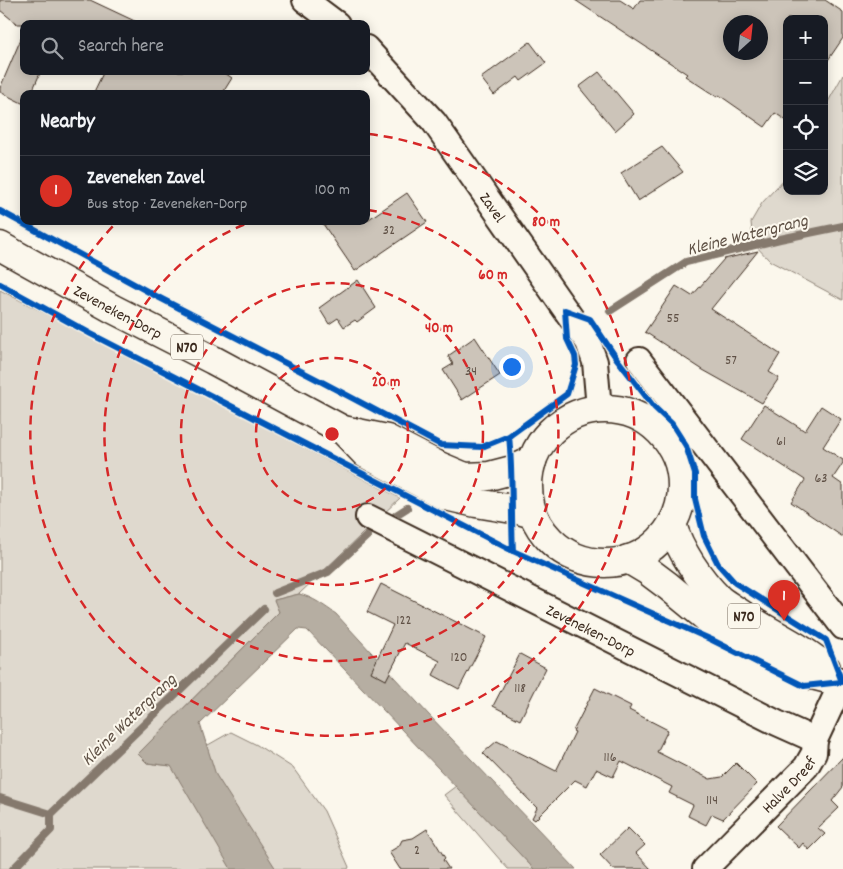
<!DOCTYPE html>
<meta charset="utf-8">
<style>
:root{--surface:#171b24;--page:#20242c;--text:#f1f3f6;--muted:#9ea1a6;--line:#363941;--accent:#d93025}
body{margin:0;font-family:Dekko,sans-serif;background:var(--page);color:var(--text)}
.controls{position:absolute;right:15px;top:15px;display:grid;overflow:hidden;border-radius:10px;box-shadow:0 2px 12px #0003}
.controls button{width:45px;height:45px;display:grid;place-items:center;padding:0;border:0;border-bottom:1px solid var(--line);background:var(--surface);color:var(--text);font:25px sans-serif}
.compass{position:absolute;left:723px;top:15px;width:45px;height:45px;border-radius:50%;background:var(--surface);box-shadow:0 2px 12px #0003;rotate:27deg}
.you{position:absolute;left:511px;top:366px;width:18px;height:18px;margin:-12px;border:4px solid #fff;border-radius:50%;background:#1a73e8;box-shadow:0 0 0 8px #1a73e833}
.badge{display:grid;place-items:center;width:32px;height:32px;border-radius:50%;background:var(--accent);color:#fff;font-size:16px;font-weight:700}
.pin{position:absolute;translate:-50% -41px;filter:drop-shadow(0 1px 2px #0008)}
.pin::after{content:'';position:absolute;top:26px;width:18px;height:15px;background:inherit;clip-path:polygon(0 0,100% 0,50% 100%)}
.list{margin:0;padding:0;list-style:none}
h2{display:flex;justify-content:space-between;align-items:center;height:65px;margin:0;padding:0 20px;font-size:21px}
h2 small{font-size:16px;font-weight:400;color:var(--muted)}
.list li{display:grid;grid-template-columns:32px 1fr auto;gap:15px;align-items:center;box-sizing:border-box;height:70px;padding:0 20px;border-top:1px solid var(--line)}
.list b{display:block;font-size:19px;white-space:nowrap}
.list p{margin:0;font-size:16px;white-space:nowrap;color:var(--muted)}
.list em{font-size:16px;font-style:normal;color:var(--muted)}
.icon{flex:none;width:28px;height:28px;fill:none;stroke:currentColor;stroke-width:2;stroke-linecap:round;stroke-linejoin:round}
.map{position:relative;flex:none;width:843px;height:869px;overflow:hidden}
.search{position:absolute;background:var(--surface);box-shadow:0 2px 12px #0003;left:20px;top:20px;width:350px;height:55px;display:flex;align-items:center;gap:12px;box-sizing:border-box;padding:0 18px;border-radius:10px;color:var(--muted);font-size:19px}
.panel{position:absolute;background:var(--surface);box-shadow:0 2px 12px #0003;left:20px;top:90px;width:350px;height:135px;border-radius:10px}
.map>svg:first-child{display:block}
</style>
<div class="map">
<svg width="843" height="869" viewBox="0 0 843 869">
<rect width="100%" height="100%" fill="#fbf7ec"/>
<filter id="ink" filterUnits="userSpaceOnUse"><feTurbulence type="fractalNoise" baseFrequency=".02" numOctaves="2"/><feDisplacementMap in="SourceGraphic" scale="10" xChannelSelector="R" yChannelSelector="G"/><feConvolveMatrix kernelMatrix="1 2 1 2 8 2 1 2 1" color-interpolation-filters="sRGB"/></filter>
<g filter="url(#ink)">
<path fill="#dfd9ce" stroke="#8d8276" d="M 843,75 L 843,300 L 770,261 L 753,243 L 751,222 L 762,203 L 787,176 L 787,191 L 824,191 L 824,109 Z
M 0,290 L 400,498 L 299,594 L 275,600 L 279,612 L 138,754 L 147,763 L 171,766 L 231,732 L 257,745 L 293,768 L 324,811 L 349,867 L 348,869 L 58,869 L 56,867 L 54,869 L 0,869 Z
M 456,786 L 534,869 L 508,869 L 444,795 Z"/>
<path fill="#b6aea2" stroke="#85796d" d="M 299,594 C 313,597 324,606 336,614 L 429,715 L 576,869 L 534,869 L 307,630 L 298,629 L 200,724 L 216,775 L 276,869 L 231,869 L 171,766 L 147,763 L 138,754 L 279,612 L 274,600 Z"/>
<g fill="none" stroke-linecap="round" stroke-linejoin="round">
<path stroke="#85796d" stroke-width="8" d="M 610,311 L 686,262 L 780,239 L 843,226
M 396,515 L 407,508
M 275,593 L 328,572 L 368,535
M 0,798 L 51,814 L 264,609
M 13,869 L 51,830 L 51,814"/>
</g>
<path fill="#ccc4b9" stroke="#3b2a1e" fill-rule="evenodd" d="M 0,0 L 90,0 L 141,24 L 17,24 L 0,10 Z
M 575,0 L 620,0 L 634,9 L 640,0 L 825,0 L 843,12 L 843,38 L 824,66 L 824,19 L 787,19 L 787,121 L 775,113 L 765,127 L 719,95 L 717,97 L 685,76 L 687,74 ZM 730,22 L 760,22 L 760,52 L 730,52 Z
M 23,34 L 24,71 L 41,71 L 31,94 L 24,94 L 24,104 L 0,92 L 0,88 Z
M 530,42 L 546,63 L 521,81 L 518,77 L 494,95 L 481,78 Z
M 104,71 L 222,71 L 232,78 L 222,94 L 93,94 Z
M 599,72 L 634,114 L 615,131 L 579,87 Z
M 662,147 L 683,172 L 638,201 L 621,173 Z
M 407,193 L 427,222 L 355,271 L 321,221 L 366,221 Z
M 758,251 L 711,309 L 780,354 L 769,372 L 779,378 L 762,403 L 703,370 L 645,332 L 676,286 L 692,296 L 724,259 Z
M 358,280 L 376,308 L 357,322 L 355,320 L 344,327 L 338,318 L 329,324 L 319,308 Z
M 475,337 L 500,375 L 462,400 L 443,370 L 453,364 L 448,356 Z
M 764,405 L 805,431 L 821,406 L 841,419 L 823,447 L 843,460 L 843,463 L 833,478 L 843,485 L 843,537 L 791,502 L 805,480 L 742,439 Z
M 381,584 L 486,637 L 459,689 L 433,675 L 440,661 L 405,643 L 386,680 L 371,672 L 393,625 L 367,612 Z
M 520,654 L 546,668 L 520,720 L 493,706 Z
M 595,688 L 631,706 L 629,710 L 668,730 L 657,752 L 710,779 L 722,777 L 736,763 L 757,784 L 723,819 L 712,814 L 706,825 L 688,816 L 693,805 L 669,793 L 672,787 L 621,761 L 613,777 L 596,769 L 587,786 L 575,780 L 535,820 L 532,818 L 537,808 L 483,753 L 497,741 L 556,771 L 575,732 L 573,731 Z
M 843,757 L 843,787 L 832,801 L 839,808 L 818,828 L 825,834 L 809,850 L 803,843 L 799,848 L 776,826 Z
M 628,828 L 645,845 L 636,853 L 651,869 L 613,869 L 600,855 Z
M 427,829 L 445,858 L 443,860 L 449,869 L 400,869 L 389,852 L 399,846 L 402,840 L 413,838 Z"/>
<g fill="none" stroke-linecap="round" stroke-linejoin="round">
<defs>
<g id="minor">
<path d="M 305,0 L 337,24"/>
<path id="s1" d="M 366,48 L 434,122 L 588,342 L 595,362 L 599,409"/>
<path d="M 639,360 L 843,627"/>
<path id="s2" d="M 368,517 L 777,723 L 815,740"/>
<path id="s3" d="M 705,869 L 806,767 L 814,753 L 815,740 L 843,680"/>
</g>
<g id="primary">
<path id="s4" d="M 0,246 L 113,309 L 213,360 L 343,430 L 387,439 L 439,466 L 465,477 L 489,476 L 512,470 L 532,461"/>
<circle cx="605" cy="486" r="77"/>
<path d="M 343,430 L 366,454 L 446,496 L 476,503 L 519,510 L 533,514"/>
<path d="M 672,524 C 679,550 700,580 719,599 C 725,604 732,608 738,612 C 767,632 800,645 826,668"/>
<path d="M 628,559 L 648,571 L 668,586 L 719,628 L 808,674 L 843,683"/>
</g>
</defs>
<use href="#minor" stroke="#3b2a1e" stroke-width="28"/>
<use href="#primary" stroke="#3b2a1e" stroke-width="31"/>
<use href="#minor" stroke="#fbf7ec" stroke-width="24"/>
<use href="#primary" stroke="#fbf7ec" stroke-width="28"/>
<defs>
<path id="cycleway" d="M 0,211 L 156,296 L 322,382 L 441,445 L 482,447 L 509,436 L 567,394 L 576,365 L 575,356 L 567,339 L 565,310 L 590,319 L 617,359 L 654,407 L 672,424 L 686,446 L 695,474 L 695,499 L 704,536 L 718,564 L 735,583 L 826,640 L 842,682
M 0,284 L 91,334 L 513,551 L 712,640 L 804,686 L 842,682
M 509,436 C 513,474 511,513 513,551"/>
</defs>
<use href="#cycleway" stroke="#fbf7ec" stroke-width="9"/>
<use href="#cycleway" stroke="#0057b8" stroke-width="6"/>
</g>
</g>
<g fill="none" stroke="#d62828" stroke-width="2.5" stroke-dasharray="9 6">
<circle cx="332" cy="434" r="76"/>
<circle cx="332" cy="434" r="151"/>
<path d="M368 210A227 227 0 1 1 253 221"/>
<path d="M369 134A302 302 0 1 1 117 222"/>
</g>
<g text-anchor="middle" stroke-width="4" stroke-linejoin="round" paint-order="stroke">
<g font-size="14" fill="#5f5045">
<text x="389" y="234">32</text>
<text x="673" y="322">55</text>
<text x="731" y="364">57</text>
<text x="471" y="375">34</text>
<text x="781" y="445">61</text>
<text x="821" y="482">63</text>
<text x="404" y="624">122</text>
<text x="459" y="661">120</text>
<text x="520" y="692">118</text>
<text x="610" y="761">116</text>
<text x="712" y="804">114</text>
<text x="417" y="854">2</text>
</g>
<g fill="#fbf7ec" stroke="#75685c" stroke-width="1">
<rect x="171" y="334.5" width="32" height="25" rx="4"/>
<rect x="728" y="603.5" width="32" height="25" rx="4"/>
</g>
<g font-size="15" font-weight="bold" fill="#3b2a1e">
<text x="187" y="352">N70</text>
<text x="744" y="621">N70</text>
</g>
<g font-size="16" fill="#3b2a1e" stroke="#fbf7ec">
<text dy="6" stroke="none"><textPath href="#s1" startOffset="204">Zavel</textPath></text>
<text dy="6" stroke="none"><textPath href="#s4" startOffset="135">Zeveneken-Dorp</textPath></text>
<text dy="6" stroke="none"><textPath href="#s2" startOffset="250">Zeveneken-Dorp</textPath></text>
<text dy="6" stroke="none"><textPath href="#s3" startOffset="119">Halve Dreef</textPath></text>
</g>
<g font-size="18" font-style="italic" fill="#605246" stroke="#fbf7ec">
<text transform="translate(747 234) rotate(-14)" y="6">Kleine Watergrang</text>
<text transform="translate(128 719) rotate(-44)" y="6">Kleine Watergrang</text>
</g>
</g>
<circle cx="332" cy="434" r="8" fill="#d62828" stroke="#fbf7ec" stroke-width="2.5"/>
<g font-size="15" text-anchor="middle" font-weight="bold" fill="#d62828" stroke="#fbf7ec" stroke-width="4" stroke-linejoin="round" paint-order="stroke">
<text x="546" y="226">80 m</text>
<text x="493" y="279">60 m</text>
<text x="439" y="332">40 m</text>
<text x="386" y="386">20 m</text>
</g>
</svg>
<div class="controls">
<button>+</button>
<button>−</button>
<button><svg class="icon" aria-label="locate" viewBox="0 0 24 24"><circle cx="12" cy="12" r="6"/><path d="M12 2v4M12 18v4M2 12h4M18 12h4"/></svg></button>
<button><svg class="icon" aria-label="layers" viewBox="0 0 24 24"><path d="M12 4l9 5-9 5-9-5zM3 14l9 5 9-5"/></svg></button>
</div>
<svg class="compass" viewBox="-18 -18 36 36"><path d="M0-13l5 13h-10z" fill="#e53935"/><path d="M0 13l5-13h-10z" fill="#9ea1a6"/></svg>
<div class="you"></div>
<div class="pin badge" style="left:784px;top:621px">1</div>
<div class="search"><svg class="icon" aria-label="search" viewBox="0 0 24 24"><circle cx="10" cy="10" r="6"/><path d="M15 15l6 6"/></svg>Search here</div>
<section class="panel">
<h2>Nearby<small></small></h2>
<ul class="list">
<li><span class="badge">1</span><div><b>Zeveneken Zavel</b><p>Bus stop · Zeveneken-Dorp</p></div><em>100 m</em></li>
</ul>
</section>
</div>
